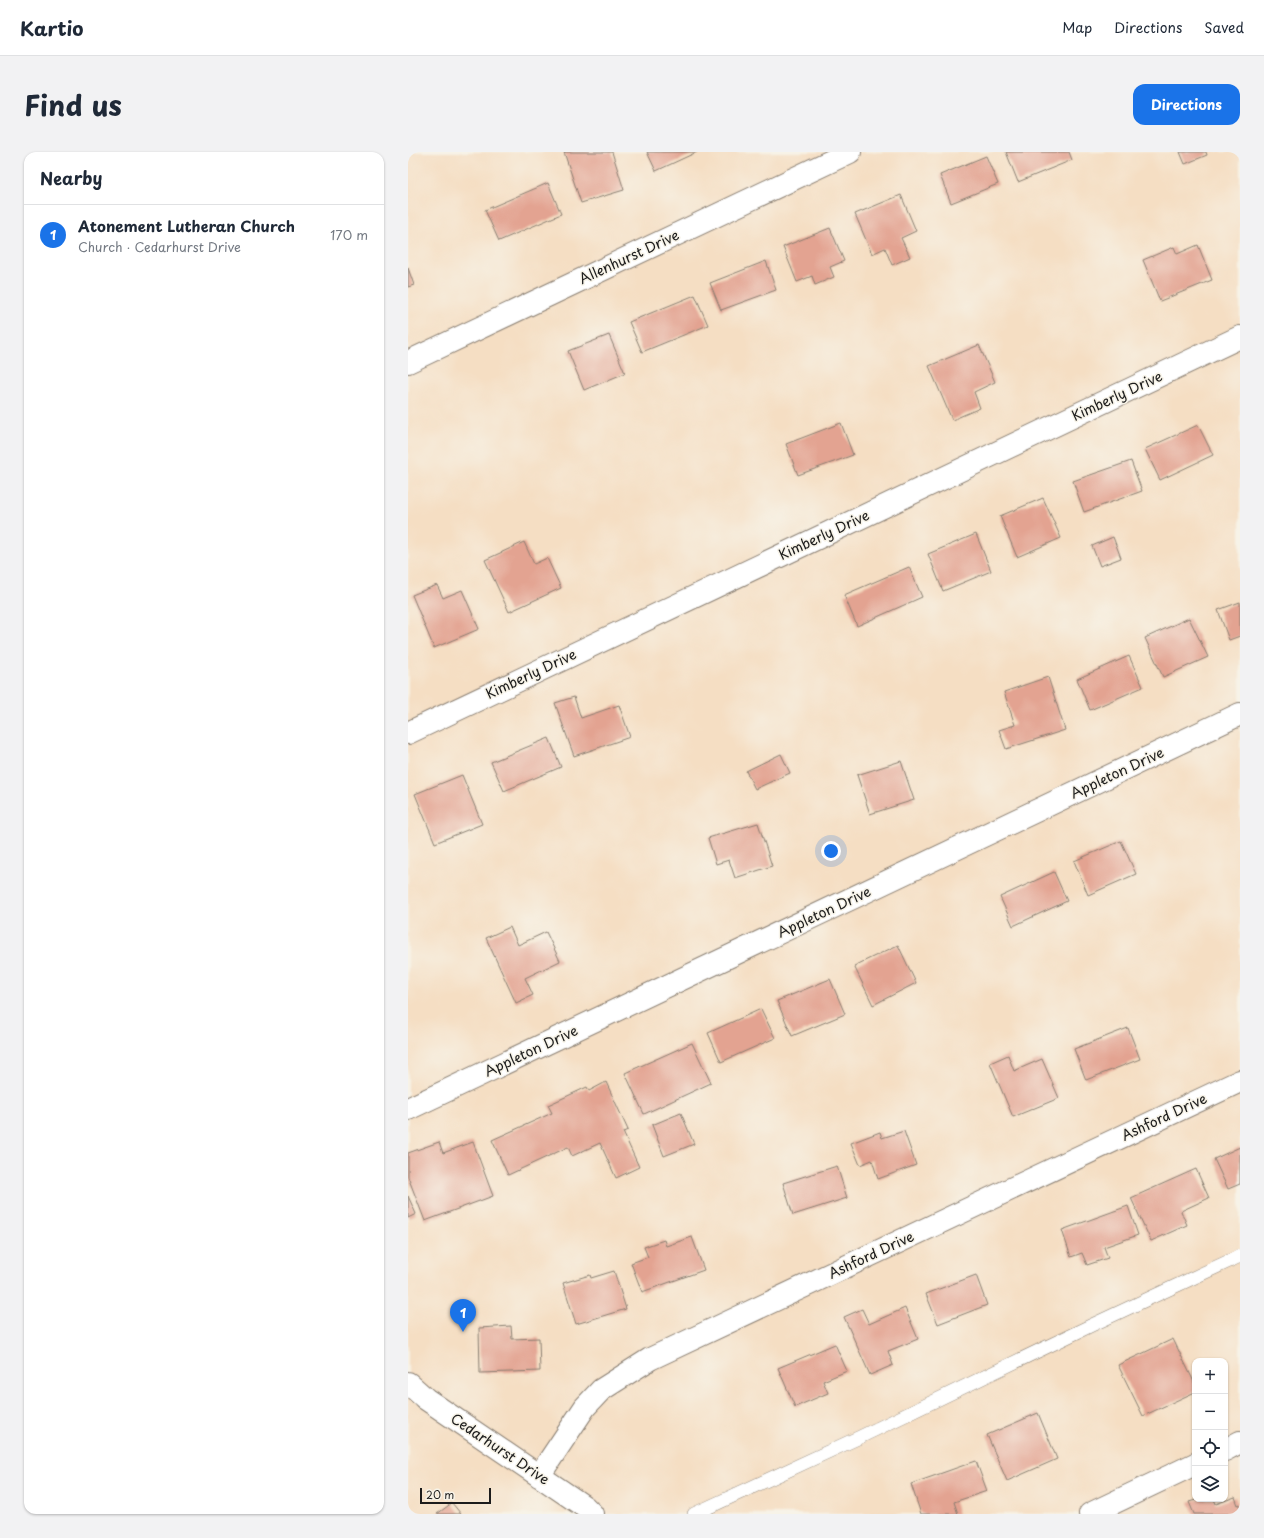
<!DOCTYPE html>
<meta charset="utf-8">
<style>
:root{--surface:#fff;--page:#f2f2f3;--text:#1f2937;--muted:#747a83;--line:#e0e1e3;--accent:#1a73e8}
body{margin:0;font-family:"Playpen Sans",sans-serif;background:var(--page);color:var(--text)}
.controls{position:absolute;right:12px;bottom:12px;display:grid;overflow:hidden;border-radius:8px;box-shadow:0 1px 3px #0004}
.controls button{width:36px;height:36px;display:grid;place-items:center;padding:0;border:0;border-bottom:1px solid var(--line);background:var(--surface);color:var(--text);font:20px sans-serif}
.scale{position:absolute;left:12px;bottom:10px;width:71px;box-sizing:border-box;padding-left:4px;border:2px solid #1c1c1c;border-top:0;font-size:11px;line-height:14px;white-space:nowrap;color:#1c1c1c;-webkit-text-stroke:3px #f7f3e8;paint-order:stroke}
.you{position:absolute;left:423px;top:699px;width:14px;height:14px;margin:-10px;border:3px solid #fff;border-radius:50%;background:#1a73e8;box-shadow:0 0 0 6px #1a73e833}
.badge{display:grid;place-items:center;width:26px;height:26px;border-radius:50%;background:var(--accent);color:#fff;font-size:13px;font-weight:700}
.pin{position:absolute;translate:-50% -33px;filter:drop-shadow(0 1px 2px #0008)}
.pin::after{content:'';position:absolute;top:21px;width:14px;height:12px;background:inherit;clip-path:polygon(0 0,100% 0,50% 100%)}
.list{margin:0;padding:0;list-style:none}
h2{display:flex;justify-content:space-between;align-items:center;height:52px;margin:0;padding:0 16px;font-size:17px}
h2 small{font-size:13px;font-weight:400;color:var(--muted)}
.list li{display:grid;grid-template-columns:26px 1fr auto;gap:12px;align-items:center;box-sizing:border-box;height:60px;padding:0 16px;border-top:1px solid var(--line)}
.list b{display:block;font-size:15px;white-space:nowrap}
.list p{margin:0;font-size:13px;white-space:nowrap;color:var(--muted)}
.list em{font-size:13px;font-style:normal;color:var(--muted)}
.icon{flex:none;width:22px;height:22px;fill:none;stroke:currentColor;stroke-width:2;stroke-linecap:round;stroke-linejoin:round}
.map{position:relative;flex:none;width:832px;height:1362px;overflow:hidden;border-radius:12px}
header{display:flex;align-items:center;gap:24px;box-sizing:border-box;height:56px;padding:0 20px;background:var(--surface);border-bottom:1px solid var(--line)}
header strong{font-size:19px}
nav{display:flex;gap:22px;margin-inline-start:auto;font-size:14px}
.intro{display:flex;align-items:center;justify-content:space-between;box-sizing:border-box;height:96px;padding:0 24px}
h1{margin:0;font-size:28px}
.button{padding:10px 18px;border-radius:12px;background:var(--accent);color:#fff;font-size:14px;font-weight:700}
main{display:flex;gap:24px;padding:0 24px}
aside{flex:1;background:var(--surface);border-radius:12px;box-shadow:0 1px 3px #0004}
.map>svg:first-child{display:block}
</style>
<header>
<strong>Kartio</strong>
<nav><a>Map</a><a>Directions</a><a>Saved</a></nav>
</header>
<div class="intro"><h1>Find us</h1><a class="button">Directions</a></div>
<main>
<aside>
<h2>Nearby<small></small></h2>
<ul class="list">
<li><span class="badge">1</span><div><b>Atonement Lutheran Church</b><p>Church · Cedarhurst Drive</p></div><em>170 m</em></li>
</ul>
</aside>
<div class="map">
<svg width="832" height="1362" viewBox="0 0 832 1362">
<rect width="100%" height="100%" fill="#f7f3e8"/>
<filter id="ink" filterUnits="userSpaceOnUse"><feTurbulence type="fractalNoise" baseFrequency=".025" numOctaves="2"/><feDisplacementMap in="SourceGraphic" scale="8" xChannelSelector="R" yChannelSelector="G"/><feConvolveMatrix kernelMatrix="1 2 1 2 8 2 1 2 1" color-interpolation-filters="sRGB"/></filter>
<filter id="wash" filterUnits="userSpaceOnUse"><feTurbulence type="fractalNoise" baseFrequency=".012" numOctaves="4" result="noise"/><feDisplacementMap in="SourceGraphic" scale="16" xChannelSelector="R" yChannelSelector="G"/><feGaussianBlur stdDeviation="0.9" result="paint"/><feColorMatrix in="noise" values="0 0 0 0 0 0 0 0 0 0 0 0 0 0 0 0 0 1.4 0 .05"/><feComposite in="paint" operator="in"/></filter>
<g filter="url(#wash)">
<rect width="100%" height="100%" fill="#f5dec3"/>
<g id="blocks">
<path fill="#e3a391" d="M 156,0 L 204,0 L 216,38 L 173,51 Z
M 239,0 L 289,0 L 248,19 Z
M 598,0 L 661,0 L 664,8 L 610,30 Z
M 772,0 L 798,0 L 799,3 L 777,12 Z
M 578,4 L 590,32 L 543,51 L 532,23 Z
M 140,31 L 153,62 L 91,89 L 77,58 Z
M 493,43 L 508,79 L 493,86 L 502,105 L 484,113 L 477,96 L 464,102 L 447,62 Z
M 422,76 L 436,109 L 422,115 L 426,125 L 407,133 L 404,124 L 389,130 L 375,95 Z
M 790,93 L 804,128 L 752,149 L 735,108 L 766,95 L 769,102 Z
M 358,109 L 368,138 L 313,158 L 302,131 Z
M 0,116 L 6,133 L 0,135 Z
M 287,143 L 300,173 L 234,200 L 221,170 Z
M 201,183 L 217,221 L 176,238 L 160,199 Z
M 571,193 L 587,230 L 566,240 L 572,256 L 544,268 L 521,214 Z
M 433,271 L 445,303 L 390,323 L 378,292 Z
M 790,273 L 805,303 L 752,328 L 737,297 Z
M 723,309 L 734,339 L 676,360 L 665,329 Z
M 635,346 L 653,386 L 609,405 L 592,364 Z
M 568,382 L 583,419 L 535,439 L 520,402 Z
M 705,385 L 713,406 L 692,414 L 684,394 Z
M 116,390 L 126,412 L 139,406 L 153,436 L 101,460 L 77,408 Z
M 501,415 L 514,445 L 449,474 L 436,443 Z
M 29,433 L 35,446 L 54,438 L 71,477 L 26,496 L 4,443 Z
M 832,450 L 832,484 L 821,488 L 810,458 Z
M 781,466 L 800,505 L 755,525 L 737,486 Z
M 721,504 L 735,535 L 682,558 L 669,527 Z
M 640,525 L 657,578 L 598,597 L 591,578 L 607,573 L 596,540 Z
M 166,545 L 173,566 L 211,553 L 222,585 L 166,604 L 147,551 Z
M 141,586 L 153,615 L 96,639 L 83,610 Z
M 373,602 L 382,621 L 347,637 L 338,619 Z
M 493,609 L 506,648 L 462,662 L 449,623 Z
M 54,623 L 74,672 L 27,691 L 7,642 Z
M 350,671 L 364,714 L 327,726 L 321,708 L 308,712 L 300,686 Z
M 713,689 L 728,722 L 680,743 L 666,709 Z
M 646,720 L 659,749 L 605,774 L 592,745 Z
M 102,775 L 110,793 L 138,780 L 152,809 L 117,826 L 125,843 L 108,851 L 78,786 Z
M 490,793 L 508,831 L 465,853 L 446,814 Z
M 422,827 L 437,862 L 384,884 L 369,849 Z
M 353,857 L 367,886 L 313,910 L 300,881 Z
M 720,876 L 732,907 L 678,928 L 666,897 Z
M 284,891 L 303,931 L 236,962 L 217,921 Z
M 600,903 L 606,919 L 634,907 L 651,946 L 605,965 L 582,911 Z
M 198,930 L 220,978 L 215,980 L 231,1015 L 208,1026 L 192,991 L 164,1004 L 160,995 L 100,1023 L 84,988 L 144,961 L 140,953 L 179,935 L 181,939 Z
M 273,961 L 286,992 L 256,1004 L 244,973 Z
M 496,979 L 508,1013 L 470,1027 L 464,1008 L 452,1013 L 443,991 L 472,980 L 474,986 Z
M 31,990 L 35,1001 L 65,990 L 85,1044 L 17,1069 L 0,1025 L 0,1001 Z
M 832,995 L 832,1032 L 820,1037 L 806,1007 Z
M 429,1014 L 439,1046 L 385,1063 L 375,1031 Z
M 788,1017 L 801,1046 L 773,1059 L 779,1073 L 743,1089 L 723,1046 Z
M 0,1044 L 8,1062 L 0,1066 Z
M 720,1054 L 730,1083 L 696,1095 L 700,1106 L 679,1113 L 674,1101 L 663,1105 L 654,1078 Z
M 284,1085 L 296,1118 L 234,1140 L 223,1111 L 240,1105 L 236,1095 L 256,1088 L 258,1094 Z
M 206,1119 L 218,1157 L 168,1172 L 155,1131 L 182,1123 L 183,1126 Z
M 568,1123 L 579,1153 L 530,1172 L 518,1142 Z
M 497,1156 L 510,1187 L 480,1199 L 485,1213 L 462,1223 L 436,1165 L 454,1157 L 461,1172 Z
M 103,1174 L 104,1187 L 131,1186 L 132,1219 L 72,1221 L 71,1176 Z
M 765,1187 L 787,1232 L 787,1240 L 735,1264 L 710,1213 Z
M 427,1192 L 439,1219 L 415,1229 L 420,1241 L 387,1255 L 370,1216 Z
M 630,1261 L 649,1307 L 599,1329 L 579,1283 Z
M 568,1309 L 579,1339 L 546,1350 L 550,1362 L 513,1362 L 503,1332 Z
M 827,1345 L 830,1353 L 832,1352 L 832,1362 L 786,1362 L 781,1350 L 791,1347 L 806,1347 L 808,1352 Z
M 44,1351 L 53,1362 L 29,1362 Z"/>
</g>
</g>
<g filter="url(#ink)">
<use href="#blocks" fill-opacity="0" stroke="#887d70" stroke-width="1"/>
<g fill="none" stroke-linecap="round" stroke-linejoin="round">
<defs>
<path id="service" d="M 286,1362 L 452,1285 L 684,1173 L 832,1104"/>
<path id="minor" d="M 0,210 L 442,0
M 0,581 L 832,185
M 0,957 L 832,562
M 0,1231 L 18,1247 L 177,1355 L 184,1362
M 817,1298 L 832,1290
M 131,1324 L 177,1255 L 193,1238 L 242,1207 L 832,929
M 682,1362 L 787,1312"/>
</defs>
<use href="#service" stroke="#887d70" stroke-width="14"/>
<use href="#minor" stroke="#887d70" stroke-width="24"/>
<use href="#service" stroke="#fff" stroke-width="13"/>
<use href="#minor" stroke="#fff" stroke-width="22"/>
</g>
</g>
<g text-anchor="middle" stroke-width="3" stroke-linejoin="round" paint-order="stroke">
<g font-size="14" fill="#1c1c1c" stroke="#f7f3e8">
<text transform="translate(221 105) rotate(-25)" y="5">Allenhurst Drive</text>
<text transform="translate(709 244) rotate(-25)" y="5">Kimberly Drive</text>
<text transform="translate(416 383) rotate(-25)" y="5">Kimberly Drive</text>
<text transform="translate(123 522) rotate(-25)" y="5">Kimberly Drive</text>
<text transform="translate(709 621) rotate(-25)" y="5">Appleton Drive</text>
<text transform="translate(416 760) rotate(-25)" y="5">Appleton Drive</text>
<text transform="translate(123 899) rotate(-25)" y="5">Appleton Drive</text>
<text transform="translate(756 965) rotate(-25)" y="5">Ashford Drive</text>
<text transform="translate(463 1103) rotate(-25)" y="5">Ashford Drive</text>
<text transform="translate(92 1297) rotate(34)" y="5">Cedarhurst Drive</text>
</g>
</g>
</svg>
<div class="controls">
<button>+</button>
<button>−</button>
<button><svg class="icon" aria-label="locate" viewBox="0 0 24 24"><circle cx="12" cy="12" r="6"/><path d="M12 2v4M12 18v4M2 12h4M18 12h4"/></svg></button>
<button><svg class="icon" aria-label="layers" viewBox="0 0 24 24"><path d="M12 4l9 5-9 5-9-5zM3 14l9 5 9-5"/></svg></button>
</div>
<div class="scale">20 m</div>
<div class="you"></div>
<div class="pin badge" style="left:55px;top:1180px">1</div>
</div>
</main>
